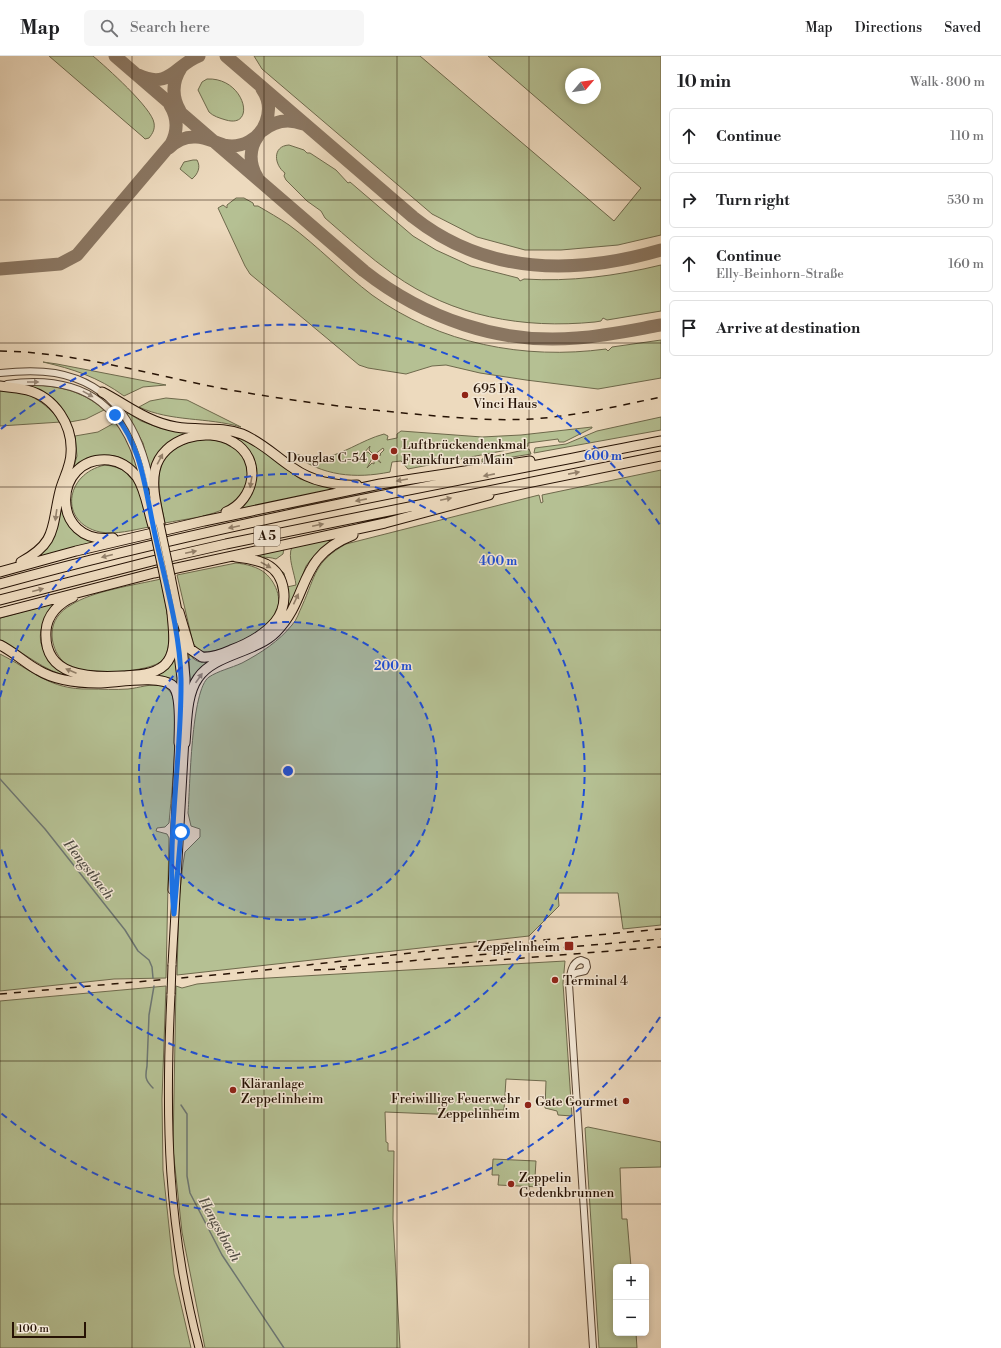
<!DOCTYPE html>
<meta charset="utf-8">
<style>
:root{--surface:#fff;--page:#f6f6f6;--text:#202124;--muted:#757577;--line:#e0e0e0}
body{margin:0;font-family:"Libre Bodoni",serif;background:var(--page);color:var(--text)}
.controls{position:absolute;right:12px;bottom:12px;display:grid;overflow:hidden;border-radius:6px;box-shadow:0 2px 6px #0003}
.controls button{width:36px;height:36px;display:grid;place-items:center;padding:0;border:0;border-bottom:1px solid var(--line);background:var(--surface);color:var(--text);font:20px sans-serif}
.compass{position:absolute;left:565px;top:12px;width:36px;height:36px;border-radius:50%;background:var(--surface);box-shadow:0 2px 6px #0003;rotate:61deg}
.scale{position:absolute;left:12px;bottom:10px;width:74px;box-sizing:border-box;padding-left:4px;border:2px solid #261204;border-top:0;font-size:11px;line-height:14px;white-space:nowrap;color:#261204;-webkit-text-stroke:3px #f3e7d5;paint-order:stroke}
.stop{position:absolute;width:12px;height:12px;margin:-9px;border:3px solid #1a73e8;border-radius:50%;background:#fff}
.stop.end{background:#1a73e8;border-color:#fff;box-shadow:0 1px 4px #0008}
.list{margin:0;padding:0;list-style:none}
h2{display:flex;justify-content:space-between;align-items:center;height:52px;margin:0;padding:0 16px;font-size:17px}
h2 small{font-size:13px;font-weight:400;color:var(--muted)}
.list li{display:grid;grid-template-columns:26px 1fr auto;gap:12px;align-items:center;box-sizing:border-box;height:56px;margin:0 8px 8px;padding:0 8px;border:1px solid var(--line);border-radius:6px}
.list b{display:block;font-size:15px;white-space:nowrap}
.list p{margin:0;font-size:13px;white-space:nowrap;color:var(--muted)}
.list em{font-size:13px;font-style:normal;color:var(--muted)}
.icon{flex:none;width:22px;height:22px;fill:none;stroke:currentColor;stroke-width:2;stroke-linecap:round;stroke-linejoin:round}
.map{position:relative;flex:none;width:661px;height:1292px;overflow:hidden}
header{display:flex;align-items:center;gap:24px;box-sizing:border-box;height:56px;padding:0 20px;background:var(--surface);border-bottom:1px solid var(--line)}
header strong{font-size:19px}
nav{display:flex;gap:22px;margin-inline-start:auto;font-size:14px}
.search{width:280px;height:36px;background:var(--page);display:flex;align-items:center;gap:10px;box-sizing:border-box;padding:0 14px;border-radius:6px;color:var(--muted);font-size:15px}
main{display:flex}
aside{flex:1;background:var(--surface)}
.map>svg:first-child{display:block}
</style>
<header>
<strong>Map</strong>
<div class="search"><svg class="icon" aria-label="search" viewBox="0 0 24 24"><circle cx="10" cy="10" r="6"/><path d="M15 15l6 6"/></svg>Search here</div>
<nav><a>Map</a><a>Directions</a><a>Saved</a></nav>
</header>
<main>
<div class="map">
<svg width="661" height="1292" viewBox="0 0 661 1292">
<rect width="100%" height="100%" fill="#eddabe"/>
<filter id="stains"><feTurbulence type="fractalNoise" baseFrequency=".005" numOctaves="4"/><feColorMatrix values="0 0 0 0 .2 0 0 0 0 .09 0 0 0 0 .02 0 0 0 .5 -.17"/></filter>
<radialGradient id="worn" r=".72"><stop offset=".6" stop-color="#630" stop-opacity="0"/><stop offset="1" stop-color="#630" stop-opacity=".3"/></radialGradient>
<path fill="#b5c093" stroke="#6e694c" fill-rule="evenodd" d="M 49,0 L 93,0 C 106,11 152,52 154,67 C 155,73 153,77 149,82 L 145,83 L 143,81 Z
M 254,0 L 420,0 L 614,165 L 641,132 L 488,0 L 661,0 L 661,179 L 618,189 L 561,194 L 525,194 L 477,181 L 432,158 L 262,13 ZM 571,18 L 595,18 L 595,42 L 571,42 Z
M 207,23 C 245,21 257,73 226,64 C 219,62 213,60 209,56 L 198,34 L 202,26 Z
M 289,89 L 304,94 L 307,97 L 310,97 L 336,114 L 348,127 L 350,126 L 413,180 L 436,194 L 471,210 L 518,222 L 520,225 L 524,223 C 570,226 616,220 661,209 L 661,255 L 607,264 L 603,262 L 601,265 L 595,266 C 523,273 453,261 393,218 C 369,201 347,181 325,162 L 321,155 L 307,145 L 286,124 L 284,120 L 285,117 C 274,109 272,90 289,89 Z
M 193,104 L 197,104 C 201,111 198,118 192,123 L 180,113 L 184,106 Z
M 236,142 L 244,142 L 253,147 L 254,150 L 258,150 C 268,156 279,162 289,169 C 318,190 343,217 372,239 C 440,288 524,304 606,293 L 608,295 L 612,291 L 661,284 L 661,322 L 598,333 L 526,324 L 480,317 L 446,309 L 432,310 L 406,318 L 368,312 L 359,309 L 250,218 L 245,210 L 218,152 L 223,149 L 227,152 L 227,149 Z
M 43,306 L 57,308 L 166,329 L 143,331 L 124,340 C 98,321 73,313 43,306 Z
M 27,329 C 56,329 82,334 104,354 L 86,363 L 70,366 C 60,346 47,337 27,329 Z
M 0,335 C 27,333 45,346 61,366 L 0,370 Z
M 166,342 L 187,344 L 241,371 C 207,361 171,366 139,351 L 150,345 Z
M 128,357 L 141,365 L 160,372 L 239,381 L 265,396 L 300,423 L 334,433 L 335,435 L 236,454 C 252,444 256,430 255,412 L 229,381 L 176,384 L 151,418 L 143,387 L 127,358 Z
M 661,361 L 661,374 L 534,397 L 535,392 L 566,388 L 597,375 Z
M 116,366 L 130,388 L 139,416 L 137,417 C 121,392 97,397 76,411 L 74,410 L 77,400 L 75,380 L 98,376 Z
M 592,371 L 592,372 L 564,386 L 559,386 L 558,383 L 528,387 L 528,390 L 408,413 L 401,405 L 392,406 L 390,416 C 355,423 322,420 293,398 C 300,398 308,403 317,403 C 342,400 361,384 384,378 L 388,380 L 387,384 L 397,382 L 397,378 L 401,375 L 482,381 L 521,379 ZM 370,390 L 369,394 L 374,399 L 383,392 L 384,394 L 380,398 L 381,399 L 378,400 L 379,402 L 377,402 L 381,407 L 376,403 L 376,405 L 374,404 L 374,408 L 372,407 L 367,412 L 373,401 L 368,396 L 364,397 Z
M 203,383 C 212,384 221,384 230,389 C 257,402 252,437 228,451 C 210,461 185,463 165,467 C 156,425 149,392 203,383 Z
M 529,393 L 531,398 L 482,406 L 482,403 Z
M 105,409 C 141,413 142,441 149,471 C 133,474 116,479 100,476 C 59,467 64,418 105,409 Z
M 661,414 L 661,869 L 623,873 L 618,837 L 558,837 L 559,850 L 529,880 L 177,919 L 179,843 L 183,808 L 185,796 L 200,781 L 200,773 L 191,770 L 188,757 C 190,733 191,633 209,621 C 218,615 231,612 242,607 C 261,597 279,585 292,569 C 297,564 299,556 302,550 C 316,519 314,506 346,488 L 539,439 L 541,447 L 543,446 L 542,439 Z
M 60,449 L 62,449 C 70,479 79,477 106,485 L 35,502 Z
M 339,480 L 312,502 L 306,510 L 291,550 L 265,579 L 287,541 L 268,505 L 284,517 L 287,531 L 296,529 C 295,518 287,501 292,491 Z
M 284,492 L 283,498 L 276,503 C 266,500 259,502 249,500 Z
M 236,507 C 246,508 258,511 265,517 C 277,527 284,547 274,561 C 263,578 218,600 199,595 L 193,587 L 177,519 Z
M 161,523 C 164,544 175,581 165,601 C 158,617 94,618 78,614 C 62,610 52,594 52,578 C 52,565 60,555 71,549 C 92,535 135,529 161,523 Z
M 55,547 C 45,561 33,580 46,597 C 52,606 64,612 70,621 C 43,615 25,596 0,585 L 0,562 Z
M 0,598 C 32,614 50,634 89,633 C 102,633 115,634 128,633 C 139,632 151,627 161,630 C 165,631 169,633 171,637 C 181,652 171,744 169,767 L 165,771 L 157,772 L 156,775 L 167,778 L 169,782 L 166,922 L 114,923 L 0,935 Z
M 189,598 C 197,608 203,607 214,605 L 190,631 Z
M 175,600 L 178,631 L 141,622 Z
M 565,905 L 563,927 L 572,1060 L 558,1059 L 557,1055 L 545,1052 L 546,1025 L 506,1023 L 504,1054 L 484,1054 L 484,1060 L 385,1056 L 386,1086 L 388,1087 L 388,1095 L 394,1095 L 393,1163 L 400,1292 L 205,1292 L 182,1176 L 173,1093 L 176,930 L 182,932 L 197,928 L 251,923 Z
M 166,930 L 162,1043 L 163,1114 L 174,1218 L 191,1292 L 0,1292 L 0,945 Z
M 588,1071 L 661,1086 L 661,1111 L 620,1112 L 622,1163 L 627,1163 L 631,1211 L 616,1211 L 616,1277 L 636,1277 L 637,1292 L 599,1292 L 585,1072 Z
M 493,1103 L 536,1105 L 535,1121 L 539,1121 L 539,1131 L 498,1129 L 499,1119 L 492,1119 Z"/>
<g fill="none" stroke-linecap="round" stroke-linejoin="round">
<path stroke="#6d7672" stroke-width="1.5" d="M 0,723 L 45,773 L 125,874 L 138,895 L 149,904 L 152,911 L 153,922
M 153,1032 C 145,1024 145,1021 147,1010 L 149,959 L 154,930
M 181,1049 L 187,1058 L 187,1120 L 190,1137 L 222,1199 L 284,1292"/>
<path stroke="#8a7661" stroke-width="13" d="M 115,0 L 364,215 C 424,262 500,289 577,282 C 605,280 633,274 661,269
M 226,0 L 413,161 C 486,219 575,219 661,194
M 138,19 C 170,34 175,9 199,0
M 180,55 C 172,41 172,26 181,12
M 262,75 C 274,65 288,62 303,68
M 169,92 C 176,85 184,81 194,81 C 205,80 213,86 224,89 C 241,93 260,83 266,66 C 270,55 269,43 262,33
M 257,121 C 249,108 249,92 258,80
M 0,213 L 60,208 L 77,199 L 171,88 C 178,75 178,62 170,49"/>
<defs>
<path id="minor" d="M 0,317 C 18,315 37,314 55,317 C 116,328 140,374 151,430
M 7,328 C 88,317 129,353 145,431
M 570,921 L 576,917 L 585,915 L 587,911 L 586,906 L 581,904 C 571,906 570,919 569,928 L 593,1292"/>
<path id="major" d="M 171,520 L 179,560
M 164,522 L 172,561
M 182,578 L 186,622 L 186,648
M 176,583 L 181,622 L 180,643
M 172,834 L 179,683
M 172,909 L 185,682
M 171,938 C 165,1062 167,1170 199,1292"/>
<path id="highway" d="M 0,330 C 9,331 19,332 27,334 C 55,341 73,370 71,397 C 71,410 63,423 60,435 C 51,471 58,486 21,506
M 102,336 C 127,349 147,366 176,371 C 198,375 221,370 242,378 C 262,386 276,401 293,412 C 311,425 335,430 357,429
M 160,468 C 157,451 151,432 155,414 C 162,382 207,370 233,386 C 263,403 255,444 226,456
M 113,482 C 49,490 52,399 109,404 C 120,405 130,412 137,421 C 146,435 148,454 153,470
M 0,516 L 76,495 L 204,465 L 380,428 L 530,405
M 0,528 C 218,468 440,428 661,385
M 73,541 C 59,547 47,559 46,575 C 43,621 90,622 123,620 C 137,619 159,619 168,605 C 177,592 173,572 172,557
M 0,544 L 156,504 L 226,488 L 661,400
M 179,556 L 190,593 L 202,601 C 212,602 222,598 231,594 C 247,588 263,580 275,566 C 289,549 287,519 266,508 C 257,504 246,502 236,501
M 0,557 L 154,517 L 385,467 L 489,439
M 0,589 C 14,596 25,607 38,614 C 56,625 78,627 98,627 C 115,627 161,618 173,630 C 182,639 179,673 179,687
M 185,687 C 187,666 186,639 198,622 C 214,598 255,597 276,576 C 311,540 296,501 353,479"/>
</defs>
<use href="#minor" stroke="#584432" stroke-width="8"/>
<use href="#major" stroke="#261204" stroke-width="9"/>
<use href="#highway" stroke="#261204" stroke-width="11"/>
<use href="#minor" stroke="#f3e7d5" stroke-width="6"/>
<use href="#major" stroke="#eddabe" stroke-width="7"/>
<use href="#highway" stroke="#eddabe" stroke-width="9"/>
<path stroke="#261204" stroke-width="1.5" stroke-dasharray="7 7" stroke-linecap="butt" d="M 0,295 C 75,296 151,319 225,333 C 291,345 358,353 425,359 C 460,362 496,365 532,363 C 576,360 618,350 661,341
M 448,908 L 661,891
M 340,911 L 661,883
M 314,914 L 346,913
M 0,938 L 248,916 L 436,894 L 661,873"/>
<defs>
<path id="major-bridge" d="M 160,468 L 171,520
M 153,470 L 164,522
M 171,938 L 172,909"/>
</defs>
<use href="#major-bridge" stroke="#261204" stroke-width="9" stroke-linecap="butt"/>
<use href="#major-bridge" stroke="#eddabe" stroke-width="7"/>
</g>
<defs><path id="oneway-solid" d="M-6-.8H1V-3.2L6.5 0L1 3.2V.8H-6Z"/></defs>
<g fill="#978777">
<use href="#oneway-solid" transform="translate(33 326)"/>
<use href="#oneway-solid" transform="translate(88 338) rotate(29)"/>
</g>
<g fill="#93806a">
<use href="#oneway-solid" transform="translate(160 403) rotate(-62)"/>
<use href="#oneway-solid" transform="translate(574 417) rotate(-11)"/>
<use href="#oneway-solid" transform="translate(489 419) rotate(169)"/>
<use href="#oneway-solid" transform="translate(402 424) rotate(170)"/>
<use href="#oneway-solid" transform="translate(251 426) rotate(99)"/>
<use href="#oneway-solid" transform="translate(446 443) rotate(-12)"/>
<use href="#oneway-solid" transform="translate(361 444) rotate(169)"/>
<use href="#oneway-solid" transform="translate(56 459) rotate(98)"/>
<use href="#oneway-solid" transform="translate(318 469) rotate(-12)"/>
<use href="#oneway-solid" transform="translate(234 471) rotate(168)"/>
<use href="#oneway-solid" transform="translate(191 496) rotate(-12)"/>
<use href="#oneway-solid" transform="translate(107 500) rotate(166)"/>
<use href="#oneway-solid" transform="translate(266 509) rotate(29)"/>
<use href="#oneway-solid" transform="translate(38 534) rotate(-15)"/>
<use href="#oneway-solid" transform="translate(296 543) rotate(-65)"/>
<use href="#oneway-solid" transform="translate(71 615) rotate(-157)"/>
<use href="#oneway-solid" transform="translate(199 622) rotate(-55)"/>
</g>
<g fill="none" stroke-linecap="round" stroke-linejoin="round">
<path stroke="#1a73e8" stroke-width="5" d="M 115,359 C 141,390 145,431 153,469 C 163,519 180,572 181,623 C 182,701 166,781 174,858 L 181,776"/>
</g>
<path fill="none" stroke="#261204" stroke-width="1" stroke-opacity="0.55" d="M 132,0 L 132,1292M 264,0 L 264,1292M 397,0 L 397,1292M 529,0 L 529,1292M 0,144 L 661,144M 0,287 L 661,287M 0,431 L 661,431M 0,574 L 661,574M 0,718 L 661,718M 0,861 L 661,861M 0,1005 L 661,1005M 0,1148 L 661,1148"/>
<circle cx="288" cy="715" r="149" fill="#1d4ed8" fill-opacity=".12"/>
<g fill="none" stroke="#1d4ed8" stroke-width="2" stroke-dasharray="7 5">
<circle cx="288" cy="715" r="149"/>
<path d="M0 641A297 297 0 1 1 0 789"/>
<path d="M660 961A446 446 0 0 1 1 1057M1 373A446 446 0 0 1 660 469"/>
</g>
<g fill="#8f2418" stroke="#f3e7d5" stroke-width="1.5">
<circle cx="465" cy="339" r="4"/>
<circle cx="394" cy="395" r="4"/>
<circle cx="375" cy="401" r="4"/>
<rect x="564" y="885" width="10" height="10" rx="2"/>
<circle cx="555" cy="924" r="4"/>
<circle cx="233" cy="1034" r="4"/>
<circle cx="626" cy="1045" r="4"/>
<circle cx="528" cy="1049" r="4"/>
<circle cx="511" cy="1128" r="4"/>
</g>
<g text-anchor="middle" stroke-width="3" stroke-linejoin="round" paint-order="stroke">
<rect fill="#f3e7d5" stroke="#645243" stroke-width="1" x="254" y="470" width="26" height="20" rx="3"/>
<g font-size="12" font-weight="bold" fill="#261204">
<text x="267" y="484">A 5</text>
</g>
<g font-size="13" fill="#261204" stroke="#f3e7d5" text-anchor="start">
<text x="473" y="337">695 Da<tspan x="473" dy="15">Vinci Haus</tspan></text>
<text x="402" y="393">Luftbrückendenkmal<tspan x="402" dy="15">Frankfurt am Main</tspan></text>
<text x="367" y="406" text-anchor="end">Douglas C-54</text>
<text x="560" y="895" text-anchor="end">Zeppelinheim</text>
<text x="563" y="929">Terminal 4</text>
<text x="241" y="1032">Kläranlage<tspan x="241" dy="15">Zeppelinheim</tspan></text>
<text x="520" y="1047" text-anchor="end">Freiwillige Feuerwehr<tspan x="520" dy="15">Zeppelinheim</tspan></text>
<text x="618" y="1050" text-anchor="end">Gate Gourmet</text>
<text x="519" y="1126">Zeppelin<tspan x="519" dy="15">Gedenkbrunnen</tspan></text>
</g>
<g font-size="14" font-style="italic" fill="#504c44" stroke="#f3e7d5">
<text transform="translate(89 813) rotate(52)" y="5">Hengstbach</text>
<text transform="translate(220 1173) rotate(61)" y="5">Hengstbach</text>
</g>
</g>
<circle cx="288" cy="715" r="6" fill="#1d4ed8" stroke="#f3e7d5" stroke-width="2"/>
<g font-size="12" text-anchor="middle" font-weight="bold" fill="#1d4ed8" stroke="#f3e7d5" stroke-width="3" stroke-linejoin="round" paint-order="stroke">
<text x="603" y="404">600 m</text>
<text x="498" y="509">400 m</text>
<text x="393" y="614">200 m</text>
</g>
<rect width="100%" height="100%" filter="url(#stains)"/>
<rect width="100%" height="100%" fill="url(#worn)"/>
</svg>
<div class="controls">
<button>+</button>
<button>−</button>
</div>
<svg class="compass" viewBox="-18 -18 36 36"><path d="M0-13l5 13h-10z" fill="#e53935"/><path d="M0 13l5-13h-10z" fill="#757577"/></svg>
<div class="scale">100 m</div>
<div class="stop" style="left:181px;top:776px"></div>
<div class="stop end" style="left:115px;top:359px"></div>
</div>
<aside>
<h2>10 min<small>Walk · 800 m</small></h2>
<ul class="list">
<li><svg class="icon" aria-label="ahead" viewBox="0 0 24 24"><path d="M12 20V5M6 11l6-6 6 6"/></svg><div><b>Continue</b></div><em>110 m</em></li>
<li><svg class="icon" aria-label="right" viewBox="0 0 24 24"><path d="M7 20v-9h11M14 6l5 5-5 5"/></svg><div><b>Turn right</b></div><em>530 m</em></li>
<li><svg class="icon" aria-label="ahead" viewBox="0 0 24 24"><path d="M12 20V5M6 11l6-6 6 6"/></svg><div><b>Continue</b><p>Elly-Beinhorn-Straße</p></div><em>160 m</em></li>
<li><svg class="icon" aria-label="arrive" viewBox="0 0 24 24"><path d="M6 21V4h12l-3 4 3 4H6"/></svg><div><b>Arrive at destination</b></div></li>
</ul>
</aside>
</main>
